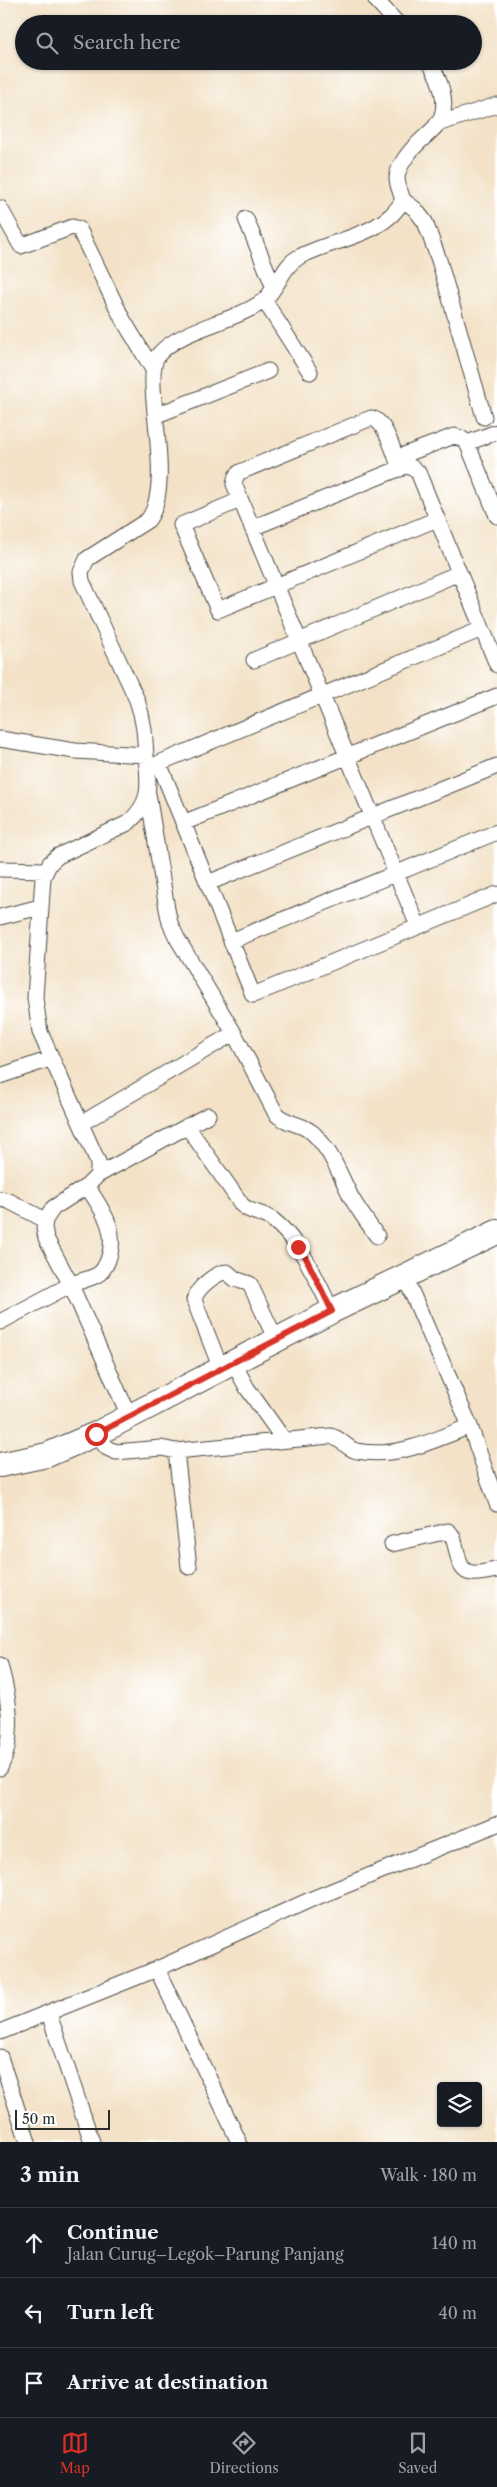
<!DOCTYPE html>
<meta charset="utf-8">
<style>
:root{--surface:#171b24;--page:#20242c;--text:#f1f3f6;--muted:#9ea1a6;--line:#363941;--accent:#d93025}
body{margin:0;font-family:"Libre Caslon Text",serif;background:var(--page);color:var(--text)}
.controls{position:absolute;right:15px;bottom:15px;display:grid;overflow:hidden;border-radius:5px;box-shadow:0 1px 4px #0004}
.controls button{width:45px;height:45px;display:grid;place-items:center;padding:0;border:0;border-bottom:1px solid var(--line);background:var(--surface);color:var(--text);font:25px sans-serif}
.scale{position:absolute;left:15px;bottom:12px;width:95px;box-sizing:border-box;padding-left:5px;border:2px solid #2b2b2b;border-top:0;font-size:14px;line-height:18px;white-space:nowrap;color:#2b2b2b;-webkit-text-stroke:4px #fff;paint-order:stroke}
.stop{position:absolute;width:15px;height:15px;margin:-11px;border:4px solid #d93025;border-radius:50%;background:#fff}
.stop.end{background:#d93025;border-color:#fff;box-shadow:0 1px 5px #0008}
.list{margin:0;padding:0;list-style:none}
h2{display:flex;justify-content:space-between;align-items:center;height:65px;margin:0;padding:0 20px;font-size:21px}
h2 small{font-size:16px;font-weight:400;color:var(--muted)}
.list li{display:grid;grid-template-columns:32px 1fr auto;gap:15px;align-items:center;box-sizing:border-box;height:70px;padding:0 20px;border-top:1px solid var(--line)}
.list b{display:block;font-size:19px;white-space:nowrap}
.list p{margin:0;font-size:16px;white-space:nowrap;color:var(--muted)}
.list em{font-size:16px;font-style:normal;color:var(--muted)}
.icon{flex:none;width:28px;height:28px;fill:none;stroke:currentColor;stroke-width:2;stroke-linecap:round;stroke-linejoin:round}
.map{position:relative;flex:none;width:497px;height:2142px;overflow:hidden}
.search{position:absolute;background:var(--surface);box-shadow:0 1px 4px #0004;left:15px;right:15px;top:15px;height:55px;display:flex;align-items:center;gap:12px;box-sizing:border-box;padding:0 18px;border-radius:28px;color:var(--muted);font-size:19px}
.sheet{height:275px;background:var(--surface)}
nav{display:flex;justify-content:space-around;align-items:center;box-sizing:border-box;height:70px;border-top:1px solid var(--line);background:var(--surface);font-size:14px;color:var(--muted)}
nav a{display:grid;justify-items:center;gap:2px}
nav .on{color:var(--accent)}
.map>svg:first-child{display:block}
</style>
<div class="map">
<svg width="497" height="2142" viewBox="0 0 497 2142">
<rect width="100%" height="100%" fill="#fff"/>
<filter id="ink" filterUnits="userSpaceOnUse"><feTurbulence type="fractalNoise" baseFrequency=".02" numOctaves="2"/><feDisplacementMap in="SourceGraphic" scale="10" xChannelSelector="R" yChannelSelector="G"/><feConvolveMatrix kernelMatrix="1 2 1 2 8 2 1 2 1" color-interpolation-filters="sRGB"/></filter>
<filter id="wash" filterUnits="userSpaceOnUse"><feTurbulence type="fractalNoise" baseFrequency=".0096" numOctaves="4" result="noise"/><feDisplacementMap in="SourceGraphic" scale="20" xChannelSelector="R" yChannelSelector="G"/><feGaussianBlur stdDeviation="1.12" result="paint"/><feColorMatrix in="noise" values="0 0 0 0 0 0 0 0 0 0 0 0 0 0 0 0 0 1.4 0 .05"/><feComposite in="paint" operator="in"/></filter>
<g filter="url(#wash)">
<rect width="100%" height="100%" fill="#f3e2c7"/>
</g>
<g filter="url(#ink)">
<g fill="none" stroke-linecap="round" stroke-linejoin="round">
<defs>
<path id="minor" d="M 376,0 L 398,24
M 437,124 L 497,105
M 403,200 L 415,209 L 425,222 L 439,260 L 484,417
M 0,208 L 21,246 L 72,227 L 79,229 L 122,318 L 152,368
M 246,219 L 274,288
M 264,300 L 310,372
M 157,415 L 268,371
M 467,443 L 497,516
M 396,458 L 454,436 L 461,438 L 467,443 L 497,432
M 400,469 C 395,456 386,420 371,418 L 240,472 L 236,476 L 234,484 L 418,926
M 240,500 L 181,525 L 218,610 L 437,519
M 252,528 L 408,465 L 418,472 L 497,665
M 482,629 L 159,763 L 253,995 L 497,894
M 254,660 L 459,573
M 0,739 L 75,751 L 146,755
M 148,794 L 167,909 L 170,923 L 177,938 L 234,1033 L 276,1114 C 287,1125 303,1123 314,1134 C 332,1152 340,1175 351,1197 C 359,1211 368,1223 377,1236
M 183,823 L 497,696
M 0,869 L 45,870
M 208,883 L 497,766
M 0,917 L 40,907
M 231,941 L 497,832
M 0,1076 L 50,1059
M 82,1123 L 234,1033
M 187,1126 L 242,1205 C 251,1214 263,1212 273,1220 C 302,1243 316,1279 332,1311
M 98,1175 L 208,1115
M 0,1199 L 9,1201 L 45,1220
M 405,1277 L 470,1426 L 497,1504
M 0,1322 C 23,1310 45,1298 68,1286 C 77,1281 88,1280 97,1275 C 103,1272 106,1265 108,1260 C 119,1230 102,1210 87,1186
M 233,1362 L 247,1388 L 284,1440
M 221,1369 L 194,1300 C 196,1289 216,1272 227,1272 L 235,1279 L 250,1284 L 276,1340
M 129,1416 L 71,1285 L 46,1238 L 44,1228 L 45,1220 L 53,1208 L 87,1186 L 98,1175 L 98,1162 L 40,1032 L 35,998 L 43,877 L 50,863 L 58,856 L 128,823 C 152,802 149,786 146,757 C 145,736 144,720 137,700 L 82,581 L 81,572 L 87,559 L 148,520 C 177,481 139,376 159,354 C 182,328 235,322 263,301 C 278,289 282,266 299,257 C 332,239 384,236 403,200 C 401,193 397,185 397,178 C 397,170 402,163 406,157 C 414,145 426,137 436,126 C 452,108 440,79 429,61
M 96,1434 L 107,1448 L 116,1452 L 161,1448 L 176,1451 L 330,1436 C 342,1438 346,1449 357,1451 C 396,1459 435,1440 470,1426
M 176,1451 L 189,1567
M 392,1544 L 448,1531 C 460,1539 453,1573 473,1573 C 480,1574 489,1571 497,1570
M 0,1665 C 9,1698 16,1736 0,1768
M 157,1969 L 239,2142
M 49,2014 L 92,2142
M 0,2032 L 157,1969 L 312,1899 L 497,1824
M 0,2057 L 28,2142"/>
<path id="primary" d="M 0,1465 L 47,1455 L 96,1434 L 332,1311 L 497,1232"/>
</defs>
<use href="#minor" stroke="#494642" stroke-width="17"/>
<use href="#primary" stroke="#494642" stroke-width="26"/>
<use href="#minor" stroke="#fff" stroke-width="15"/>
<use href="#primary" stroke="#fff" stroke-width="24"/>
</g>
</g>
<g fill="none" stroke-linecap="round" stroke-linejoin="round" filter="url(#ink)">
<path stroke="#d93025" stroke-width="6" d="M 96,1434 L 332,1311 L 304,1254 L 298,1247"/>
</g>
</svg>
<div class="controls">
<button><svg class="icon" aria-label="layers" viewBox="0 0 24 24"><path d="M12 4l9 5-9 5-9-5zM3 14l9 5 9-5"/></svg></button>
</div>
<div class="scale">50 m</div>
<div class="stop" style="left:96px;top:1434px"></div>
<div class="stop end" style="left:298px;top:1247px"></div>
<div class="search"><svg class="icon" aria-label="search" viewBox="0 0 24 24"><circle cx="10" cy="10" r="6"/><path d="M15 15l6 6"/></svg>Search here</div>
</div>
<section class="sheet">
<h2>3 min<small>Walk · 180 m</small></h2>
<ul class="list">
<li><svg class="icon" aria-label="ahead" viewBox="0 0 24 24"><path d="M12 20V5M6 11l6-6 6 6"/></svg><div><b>Continue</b><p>Jalan Curug–Legok–Parung Panjang</p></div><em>140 m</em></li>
<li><svg class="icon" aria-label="left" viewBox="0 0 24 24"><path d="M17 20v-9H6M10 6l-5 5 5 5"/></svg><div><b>Turn left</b></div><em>40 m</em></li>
<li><svg class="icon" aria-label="arrive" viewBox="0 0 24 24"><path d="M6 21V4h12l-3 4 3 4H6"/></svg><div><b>Arrive at destination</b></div></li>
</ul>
</section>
<nav>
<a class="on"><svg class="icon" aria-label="map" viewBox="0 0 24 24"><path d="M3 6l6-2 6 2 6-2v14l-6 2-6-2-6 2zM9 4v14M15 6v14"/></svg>Map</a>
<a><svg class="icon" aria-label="directions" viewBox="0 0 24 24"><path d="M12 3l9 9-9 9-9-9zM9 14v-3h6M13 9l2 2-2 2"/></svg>Directions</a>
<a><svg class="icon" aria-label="saved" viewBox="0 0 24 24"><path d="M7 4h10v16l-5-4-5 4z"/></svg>Saved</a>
</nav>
